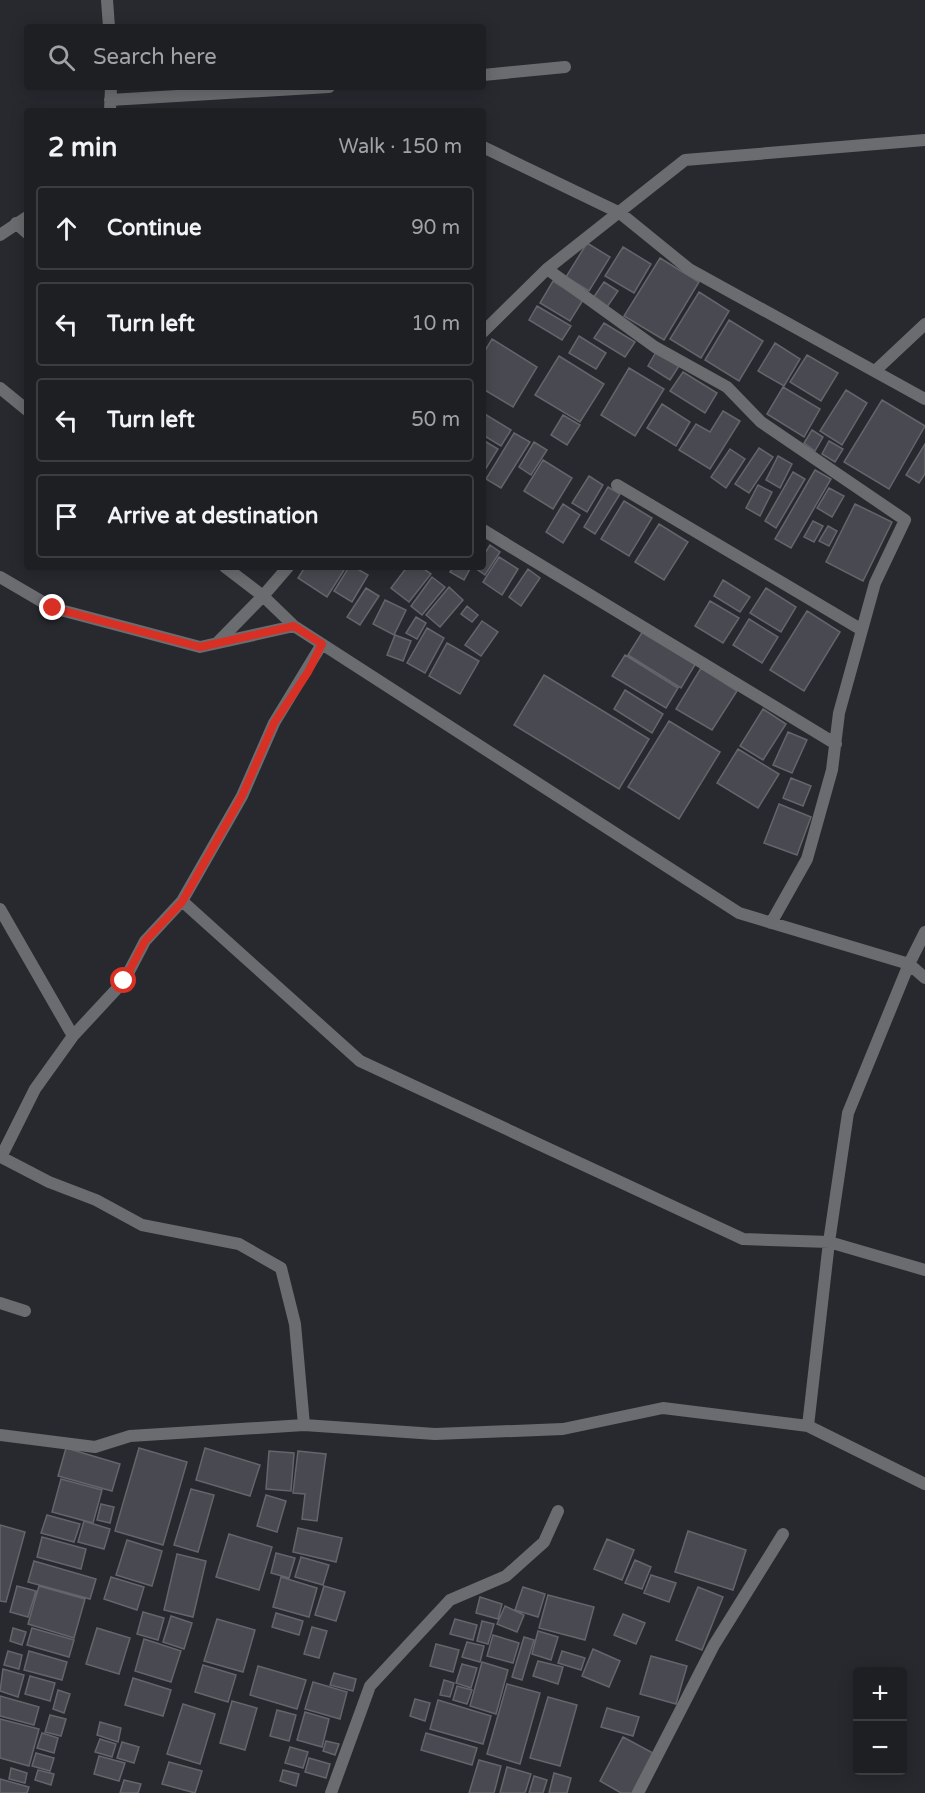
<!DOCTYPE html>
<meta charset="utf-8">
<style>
:root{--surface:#1e1f23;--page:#2b2c30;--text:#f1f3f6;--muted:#a1a2a6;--line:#3c3d41}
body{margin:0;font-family:"Varela Round",sans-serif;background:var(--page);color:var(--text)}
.controls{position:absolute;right:18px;bottom:18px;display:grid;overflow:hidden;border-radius:6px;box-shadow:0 3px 15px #0003}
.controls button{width:54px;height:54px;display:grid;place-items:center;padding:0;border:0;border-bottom:2px solid var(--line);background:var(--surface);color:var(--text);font:30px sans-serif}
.stop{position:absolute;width:18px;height:18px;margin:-14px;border:4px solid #d93025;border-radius:50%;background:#fff}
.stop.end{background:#d93025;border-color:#fff;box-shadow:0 2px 6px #0008}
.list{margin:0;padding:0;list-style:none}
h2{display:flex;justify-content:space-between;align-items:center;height:78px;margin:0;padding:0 24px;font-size:26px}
h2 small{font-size:20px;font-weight:400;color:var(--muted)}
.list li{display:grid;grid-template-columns:39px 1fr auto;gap:18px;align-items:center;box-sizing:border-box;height:84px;margin:0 12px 12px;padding:0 12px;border:2px solid var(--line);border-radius:6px}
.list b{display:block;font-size:22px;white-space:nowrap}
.list em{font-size:20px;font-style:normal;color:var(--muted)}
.icon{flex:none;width:33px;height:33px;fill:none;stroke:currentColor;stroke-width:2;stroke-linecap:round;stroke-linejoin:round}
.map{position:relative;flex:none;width:925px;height:1793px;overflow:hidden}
.search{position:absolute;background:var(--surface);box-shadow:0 3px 15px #0003;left:24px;top:24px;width:462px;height:66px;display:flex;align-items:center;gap:15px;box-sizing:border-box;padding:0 21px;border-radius:6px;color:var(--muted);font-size:22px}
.panel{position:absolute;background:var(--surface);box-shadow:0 3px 15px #0003;left:24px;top:108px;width:462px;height:462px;border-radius:6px}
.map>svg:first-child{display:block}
</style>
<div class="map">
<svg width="925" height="1793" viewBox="0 0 925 1793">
<rect width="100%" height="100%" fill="#28292f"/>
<path fill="#494a51" stroke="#64656c" stroke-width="1.5" d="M 587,243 L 610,257 L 589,291 L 566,277 Z
M 623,247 L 651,264 L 634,293 L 605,276 Z
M 660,258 L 699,282 L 664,340 L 624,316 Z
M 553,281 L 583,300 L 570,321 L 540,303 Z
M 604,282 L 618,291 L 607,307 L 593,298 Z
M 699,292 L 729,311 L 701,358 L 670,339 Z
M 537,306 L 571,326 L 562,340 L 529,320 Z
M 729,320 L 763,341 L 739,381 L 705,360 Z
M 604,323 L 635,342 L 625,357 L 594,338 Z
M 579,336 L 606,353 L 596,369 L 569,353 Z
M 492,339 L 537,367 L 513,407 L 483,389 L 483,354 Z
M 775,343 L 800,359 L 784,386 L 758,371 Z
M 656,352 L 679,366 L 670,380 L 648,366 Z
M 807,355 L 838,373 L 821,401 L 790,382 Z
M 559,356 L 604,384 L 580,422 L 535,395 Z
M 629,368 L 664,389 L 635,436 L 601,415 Z
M 683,372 L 717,393 L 705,413 L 670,391 Z
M 783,387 L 820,409 L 804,437 L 767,414 Z
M 846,390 L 867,403 L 842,445 L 820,431 Z
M 882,400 L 925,426 L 889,489 L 844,462 Z
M 662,404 L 690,422 L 676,446 L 647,428 Z
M 723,411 L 740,421 L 710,469 L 679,450 L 696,424 L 710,432 Z
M 483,413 L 511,430 L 501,446 L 483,435 Z
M 563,415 L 580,425 L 567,445 L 551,435 Z
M 812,430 L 823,437 L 815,451 L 804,443 Z
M 514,433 L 530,442 L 501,488 L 486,479 Z
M 483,440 L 498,449 L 483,473 Z
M 829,441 L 843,449 L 835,462 L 822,454 Z
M 534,442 L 547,450 L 531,475 L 519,467 Z
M 925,444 L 925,474 L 919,483 L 906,475 Z
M 759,448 L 773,457 L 749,493 L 735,484 Z
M 730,449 L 745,459 L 726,488 L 711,477 Z
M 778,456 L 792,464 L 780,488 L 766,480 Z
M 543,460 L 572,478 L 553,509 L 524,491 Z
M 815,470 L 831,479 L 791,548 L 775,539 Z
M 793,472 L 805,479 L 776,528 L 765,521 Z
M 589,476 L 603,485 L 587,512 L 572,503 Z
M 758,485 L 772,492 L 760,516 L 746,508 Z
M 608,487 L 620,494 L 595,534 L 584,527 Z
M 829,488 L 844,496 L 832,517 L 817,508 Z
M 624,501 L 652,518 L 629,556 L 601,539 Z
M 563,504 L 580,515 L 563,543 L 546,532 Z
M 855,504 L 892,522 L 863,581 L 826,562 Z
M 813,521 L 823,526 L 814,542 L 804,537 Z
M 659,524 L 688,542 L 664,580 L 635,562 Z
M 828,526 L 837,531 L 829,546 L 819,541 Z
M 490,545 L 500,552 L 485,575 L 475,568 L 483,567 L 483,556 Z
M 499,557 L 518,569 L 502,595 L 483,582 Z
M 305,567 L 346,567 L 327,597 L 298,578 Z
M 349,567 L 354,567 L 368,575 L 352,602 L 334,591 Z
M 407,567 L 421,567 L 431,574 L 409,602 L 391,588 Z
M 453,567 L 471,567 L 464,580 L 450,572 Z
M 528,569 L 540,578 L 521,606 L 509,597 Z
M 432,577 L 445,587 L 422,615 L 411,606 Z
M 723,580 L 750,597 L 740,612 L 714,596 Z
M 449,587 L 463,600 L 440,627 L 426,615 Z
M 366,588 L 379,596 L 360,625 L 347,617 Z
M 766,588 L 796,607 L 781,632 L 750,613 Z
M 385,600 L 406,610 L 394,635 L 373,624 Z
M 710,601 L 739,618 L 723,643 L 695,626 Z
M 467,606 L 478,615 L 472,622 L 461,614 Z
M 807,611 L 840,632 L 804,691 L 770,670 Z
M 416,617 L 426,623 L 417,639 L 406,633 Z
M 749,619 L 778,637 L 762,663 L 733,645 Z
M 482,621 L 498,632 L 481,656 L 465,645 Z
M 427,628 L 444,638 L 425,673 L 407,663 Z
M 643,631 L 696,663 L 681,688 L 628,655 Z
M 395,635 L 411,641 L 403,661 L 387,655 Z
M 447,643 L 479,661 L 460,694 L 429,676 Z
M 625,655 L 678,688 L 666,708 L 612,676 Z
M 701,668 L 737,691 L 712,730 L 676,709 Z
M 544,675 L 649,739 L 619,789 L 514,725 Z
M 625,690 L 663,714 L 652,733 L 614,709 Z
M 763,709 L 786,724 L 763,760 L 740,746 Z
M 669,721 L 720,752 L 679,819 L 628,787 Z
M 788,732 L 807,740 L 792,773 L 773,765 Z
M 738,749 L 779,774 L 758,808 L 717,783 Z
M 791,778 L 811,786 L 803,806 L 783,798 Z
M 779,804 L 811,817 L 797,855 L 764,843 Z
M 66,1448 L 120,1464 L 112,1491 L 58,1476 Z
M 139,1448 L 187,1462 L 163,1545 L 115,1531 Z
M 205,1448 L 260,1465 L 250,1496 L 196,1480 Z
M 269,1451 L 294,1453 L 291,1491 L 266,1489 Z
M 298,1451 L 326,1454 L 317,1521 L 302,1519 L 305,1494 L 293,1493 Z
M 61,1479 L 102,1490 L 93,1523 L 52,1512 Z
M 191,1489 L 214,1495 L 198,1552 L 174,1545 Z
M 266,1495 L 286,1501 L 277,1532 L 257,1526 Z
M 101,1504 L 114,1507 L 110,1523 L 97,1520 Z
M 47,1515 L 80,1524 L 74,1542 L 41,1533 Z
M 84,1521 L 110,1529 L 104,1549 L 78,1542 Z
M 0,1525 L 25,1532 L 6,1602 L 0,1601 Z
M 298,1528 L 342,1538 L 336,1562 L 293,1552 Z
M 688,1531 L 746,1550 L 733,1590 L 675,1572 Z
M 229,1534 L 272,1547 L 259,1590 L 216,1577 Z
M 42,1537 L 86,1549 L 81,1569 L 37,1557 Z
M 607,1539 L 634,1550 L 622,1580 L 594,1569 Z
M 127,1540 L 162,1551 L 152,1586 L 116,1575 Z
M 276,1553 L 295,1558 L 289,1578 L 271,1573 Z
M 177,1554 L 206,1561 L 193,1617 L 164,1610 Z
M 301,1557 L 329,1565 L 323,1585 L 295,1577 Z
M 635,1560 L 651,1567 L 642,1589 L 625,1583 Z
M 34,1561 L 96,1579 L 90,1599 L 28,1582 Z
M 651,1575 L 676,1583 L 669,1602 L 644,1593 Z
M 111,1577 L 144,1587 L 137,1610 L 104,1599 Z
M 281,1577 L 317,1588 L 309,1617 L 273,1607 Z
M 17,1586 L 36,1591 L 28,1617 L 10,1612 Z
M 39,1586 L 85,1599 L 74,1638 L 28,1624 Z
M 324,1586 L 345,1592 L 336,1621 L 315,1615 Z
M 523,1587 L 545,1594 L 538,1617 L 515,1610 Z
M 698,1587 L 723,1597 L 702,1650 L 676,1640 Z
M 548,1595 L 594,1607 L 585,1640 L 539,1628 Z
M 480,1597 L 502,1604 L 498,1619 L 476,1613 Z
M 505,1606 L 524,1615 L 517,1632 L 497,1624 Z
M 143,1612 L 164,1618 L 158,1640 L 137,1634 Z
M 276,1613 L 303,1621 L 299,1635 L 272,1627 Z
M 623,1614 L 645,1623 L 636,1644 L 614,1635 Z
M 171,1616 L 192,1623 L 184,1649 L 163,1642 Z
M 217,1619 L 255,1630 L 243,1672 L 204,1661 Z
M 455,1619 L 477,1625 L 473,1640 L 450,1634 Z
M 482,1621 L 494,1624 L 488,1644 L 477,1641 Z
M 312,1627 L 327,1631 L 319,1658 L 304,1654 Z
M 13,1628 L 26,1632 L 22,1645 L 10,1641 Z
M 32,1628 L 74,1640 L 69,1657 L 27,1645 Z
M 97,1628 L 130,1638 L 119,1674 L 86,1664 Z
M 538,1631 L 558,1637 L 551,1660 L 532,1654 Z
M 493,1635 L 519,1643 L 513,1663 L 487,1656 Z
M 524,1637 L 534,1640 L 522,1680 L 512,1677 Z
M 144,1639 L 181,1651 L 171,1682 L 135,1671 Z
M 467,1642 L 484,1646 L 480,1662 L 462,1657 Z
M 436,1644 L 459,1650 L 453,1672 L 430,1666 Z
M 593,1649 L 620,1661 L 609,1687 L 582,1676 Z
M 8,1651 L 22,1655 L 19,1669 L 4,1665 Z
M 29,1651 L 67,1662 L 62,1680 L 24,1670 Z
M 562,1651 L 585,1658 L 581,1670 L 558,1663 Z
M 651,1656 L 687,1666 L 676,1704 L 640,1694 Z
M 538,1661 L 563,1667 L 558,1684 L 533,1676 Z
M 482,1662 L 508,1670 L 496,1714 L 470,1706 Z
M 462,1664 L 477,1668 L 471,1688 L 456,1683 Z
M 203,1665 L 236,1675 L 228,1702 L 195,1692 Z
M 258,1666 L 306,1680 L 297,1709 L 250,1695 Z
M 3,1669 L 24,1675 L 18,1697 L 0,1691 Z
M 334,1673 L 356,1679 L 353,1691 L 330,1685 Z
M 30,1676 L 55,1683 L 50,1701 L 25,1694 Z
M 133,1678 L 171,1690 L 163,1716 L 125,1705 Z
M 444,1680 L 454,1683 L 450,1697 L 440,1695 Z
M 313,1682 L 347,1692 L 340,1719 L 305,1709 Z
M 507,1684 L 540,1693 L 520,1764 L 487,1754 Z
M 457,1686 L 472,1690 L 467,1704 L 453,1700 Z
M 58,1690 L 70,1694 L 64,1713 L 53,1709 Z
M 0,1696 L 39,1707 L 34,1725 L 0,1716 Z
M 548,1697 L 577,1705 L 560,1766 L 530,1758 Z
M 415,1699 L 430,1703 L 425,1721 L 410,1716 Z
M 438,1700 L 491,1716 L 483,1744 L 430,1729 Z
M 232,1701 L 257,1708 L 245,1750 L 220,1743 Z
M 183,1704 L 215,1714 L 200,1764 L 167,1754 Z
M 607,1708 L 639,1717 L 633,1736 L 601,1727 Z
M 277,1710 L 296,1715 L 289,1741 L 270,1736 Z
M 305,1712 L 329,1719 L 322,1747 L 297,1740 Z
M 50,1715 L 66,1719 L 61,1736 L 45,1732 Z
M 0,1719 L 39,1729 L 29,1766 L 0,1758 Z
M 100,1722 L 121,1728 L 118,1742 L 97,1735 Z
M 42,1733 L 58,1738 L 54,1753 L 37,1748 Z
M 426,1733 L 477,1748 L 472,1765 L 421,1750 Z
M 623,1737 L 653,1753 L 632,1793 L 621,1793 L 600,1781 Z
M 100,1739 L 116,1744 L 112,1757 L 95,1752 Z
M 326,1741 L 339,1744 L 335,1755 L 323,1751 Z
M 122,1742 L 139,1747 L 134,1763 L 117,1758 Z
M 290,1747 L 308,1752 L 303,1768 L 285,1763 Z
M 36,1753 L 54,1758 L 50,1771 L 32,1766 Z
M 99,1756 L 125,1763 L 119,1781 L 94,1774 Z
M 309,1758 L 330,1764 L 326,1778 L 305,1772 Z
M 479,1760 L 501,1766 L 494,1793 L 469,1793 Z
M 169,1762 L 202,1771 L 195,1793 L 162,1784 Z
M 507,1767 L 531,1774 L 525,1793 L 500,1793 Z
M 11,1768 L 27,1773 L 25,1783 L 9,1779 Z
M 38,1770 L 54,1774 L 51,1785 L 35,1780 Z
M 283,1770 L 299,1774 L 296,1786 L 280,1781 Z
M 554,1773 L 571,1778 L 567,1793 L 549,1793 Z
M 534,1776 L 547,1780 L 543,1793 L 529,1793 Z
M 0,1779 L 29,1787 L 27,1793 L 0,1793 Z
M 124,1780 L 141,1784 L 138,1793 L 120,1793 Z"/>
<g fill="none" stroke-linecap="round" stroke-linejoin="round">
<path stroke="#6b6c6f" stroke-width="12" d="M 107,0 L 109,27
M 483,75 L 565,67
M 110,100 L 329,87
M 110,111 L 111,87
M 483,147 L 620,213 L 689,269 L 925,399
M 16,223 L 27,233
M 0,235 L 27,217
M 547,269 L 655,347 L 727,387 L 761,422 L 905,520 L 875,583 L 839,713 L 832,770 L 807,859 L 771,923
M 483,332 L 547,269 L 685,160 L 925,140
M 875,371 L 925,324
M 0,388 L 27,410
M 617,485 L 862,630
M 483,530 L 836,744
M 225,567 L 263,596 L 294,626
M 0,577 L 53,608 L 200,647 L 294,626 L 739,913 L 909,964 L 848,1113 L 829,1242 L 808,1426 L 925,1484
M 217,643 L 263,596 L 288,567
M 322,644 L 274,723 L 242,796 L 182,901 L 360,1061 L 743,1239 L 829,1242 L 925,1270
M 0,909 L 73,1036
M 925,932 L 909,964 L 925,978
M 0,1303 L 25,1311
M 304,1425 L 435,1434 L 563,1429 L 663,1408 L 808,1426
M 0,1435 L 95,1447 L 130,1436 L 304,1425 L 295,1324 L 281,1268 L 239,1244 L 142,1225 L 96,1200 L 49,1182 L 1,1157 L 35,1089 L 73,1036 L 124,981 L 145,941 L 182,901
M 331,1793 L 370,1686 L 450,1600 L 506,1576 L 544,1542 L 558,1511
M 638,1793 L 714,1645 L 783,1534"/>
</g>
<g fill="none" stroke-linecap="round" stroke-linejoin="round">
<path stroke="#d93025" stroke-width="8" d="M 53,608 L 200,647 L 294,626 L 322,644 L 308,672 L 274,723 L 242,796 L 182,902 L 145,941 L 124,981"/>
</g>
</svg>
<div class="controls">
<button>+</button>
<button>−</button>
</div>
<div class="stop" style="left:124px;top:981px"></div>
<div class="stop end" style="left:53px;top:608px"></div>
<div class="search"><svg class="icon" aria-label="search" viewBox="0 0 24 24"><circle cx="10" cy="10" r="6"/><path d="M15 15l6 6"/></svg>Search here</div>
<section class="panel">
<h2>2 min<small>Walk · 150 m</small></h2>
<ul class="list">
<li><svg class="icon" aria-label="ahead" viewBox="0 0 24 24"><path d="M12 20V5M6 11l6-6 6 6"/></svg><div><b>Continue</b></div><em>90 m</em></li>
<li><svg class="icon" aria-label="left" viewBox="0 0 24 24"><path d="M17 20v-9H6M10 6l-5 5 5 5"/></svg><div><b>Turn left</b></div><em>10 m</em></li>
<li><svg class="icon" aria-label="left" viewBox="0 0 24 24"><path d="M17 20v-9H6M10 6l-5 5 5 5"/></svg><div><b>Turn left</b></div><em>50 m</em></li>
<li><svg class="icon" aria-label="arrive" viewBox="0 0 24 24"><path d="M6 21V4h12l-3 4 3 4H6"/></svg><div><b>Arrive at destination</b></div></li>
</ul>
</section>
</div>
